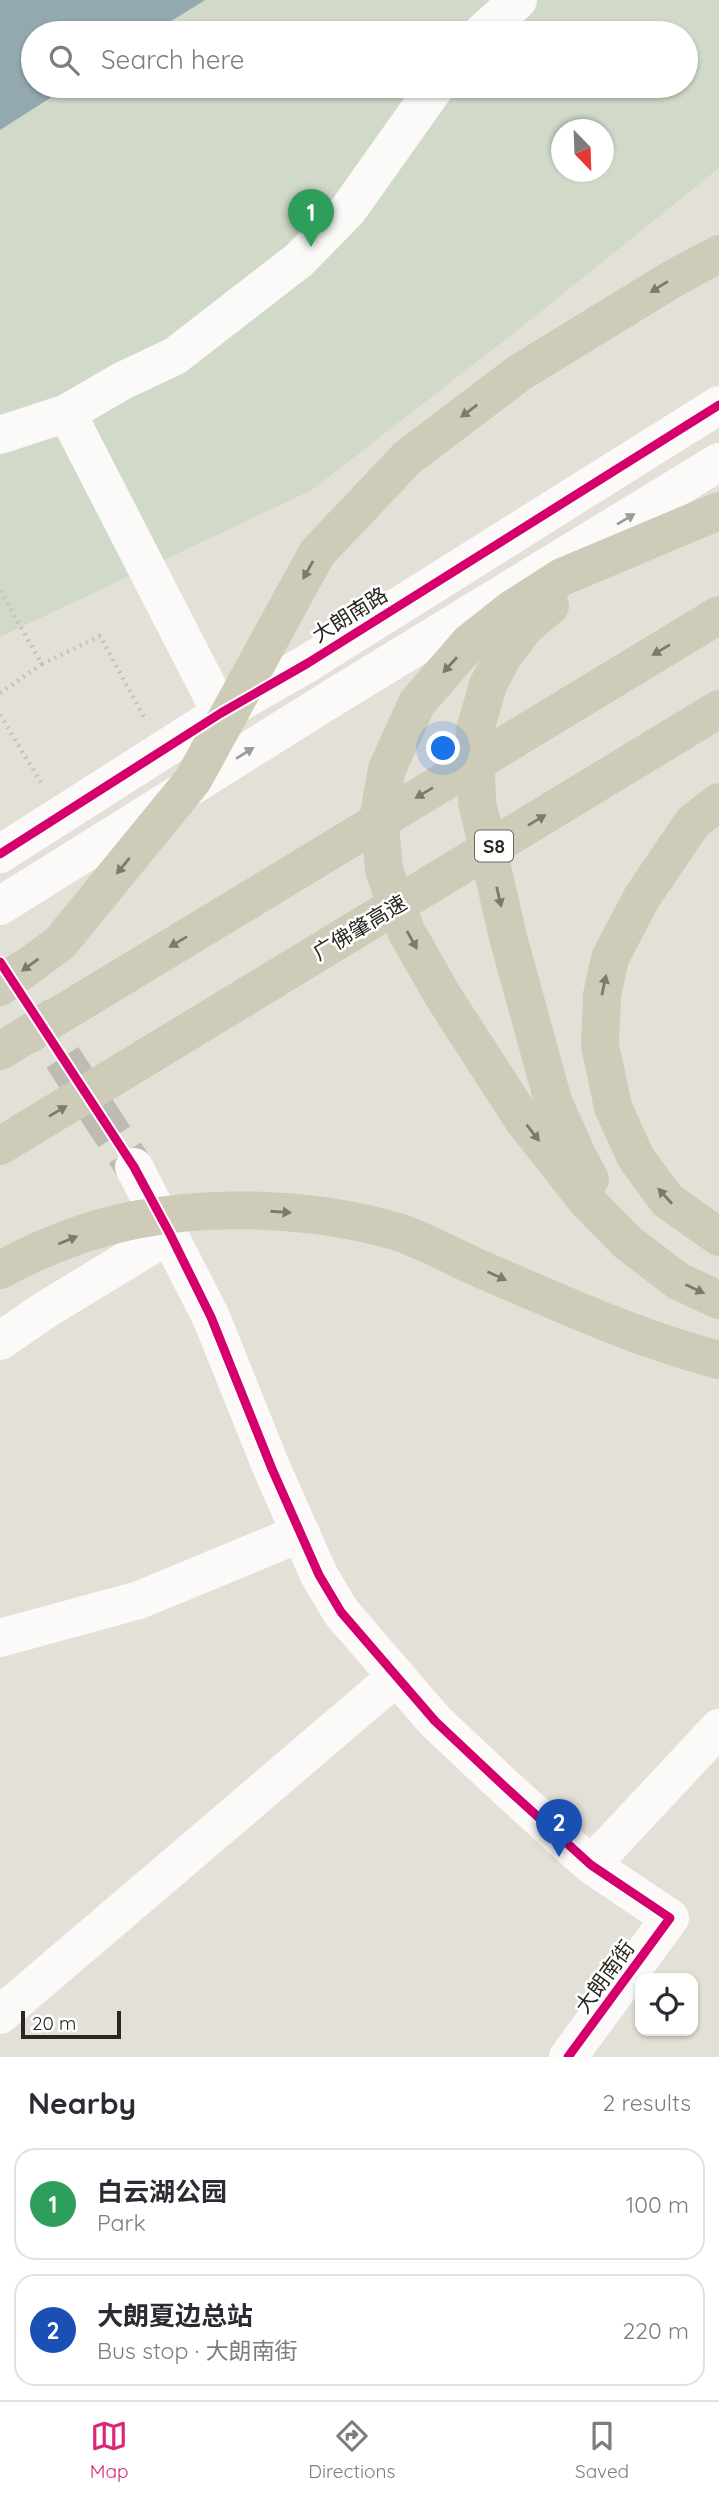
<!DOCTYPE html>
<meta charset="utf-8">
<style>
:root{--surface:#fff;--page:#f7f7f7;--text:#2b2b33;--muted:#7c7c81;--line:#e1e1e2;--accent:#db2777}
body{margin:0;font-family:Quicksand,"Noto Sans SC",sans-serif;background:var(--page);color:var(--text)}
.controls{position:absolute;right:21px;bottom:21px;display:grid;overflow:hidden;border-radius:14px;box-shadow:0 2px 5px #0004}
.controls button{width:63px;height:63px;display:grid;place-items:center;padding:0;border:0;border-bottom:2px solid var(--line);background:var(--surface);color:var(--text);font:35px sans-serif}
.compass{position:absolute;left:551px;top:119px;width:63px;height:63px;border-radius:50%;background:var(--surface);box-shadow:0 2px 5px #0004;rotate:157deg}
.scale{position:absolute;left:21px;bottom:18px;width:100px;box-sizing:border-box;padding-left:7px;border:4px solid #292721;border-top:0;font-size:19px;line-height:24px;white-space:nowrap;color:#292721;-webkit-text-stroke:5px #fff;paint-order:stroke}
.you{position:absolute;left:444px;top:749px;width:24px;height:24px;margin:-18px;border:5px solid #fff;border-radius:50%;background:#1a73e8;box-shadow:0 0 0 10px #1a73e833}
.badge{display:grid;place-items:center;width:46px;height:46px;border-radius:50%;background:var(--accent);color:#fff;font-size:23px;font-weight:700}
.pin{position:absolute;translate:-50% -58px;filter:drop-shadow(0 2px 4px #0008)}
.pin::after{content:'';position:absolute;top:37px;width:24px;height:21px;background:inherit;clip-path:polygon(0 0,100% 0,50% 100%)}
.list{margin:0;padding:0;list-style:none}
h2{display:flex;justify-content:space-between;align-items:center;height:91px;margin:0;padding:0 28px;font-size:30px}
h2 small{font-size:23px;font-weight:400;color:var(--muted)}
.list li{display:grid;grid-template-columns:46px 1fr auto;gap:21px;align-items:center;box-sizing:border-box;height:112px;margin:0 14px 14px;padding:0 14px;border:2px solid var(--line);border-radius:21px}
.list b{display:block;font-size:26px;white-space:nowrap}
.list p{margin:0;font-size:23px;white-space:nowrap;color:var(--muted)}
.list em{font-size:23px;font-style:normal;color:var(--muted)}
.icon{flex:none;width:38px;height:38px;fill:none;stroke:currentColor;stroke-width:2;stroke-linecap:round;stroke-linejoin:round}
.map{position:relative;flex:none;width:719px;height:2057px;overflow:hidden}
.search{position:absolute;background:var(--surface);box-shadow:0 2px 5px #0004;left:21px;right:21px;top:21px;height:77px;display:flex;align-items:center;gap:18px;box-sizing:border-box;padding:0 24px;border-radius:38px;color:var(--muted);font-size:26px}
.sheet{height:343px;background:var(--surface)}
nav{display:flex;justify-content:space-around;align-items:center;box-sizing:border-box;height:98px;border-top:2px solid var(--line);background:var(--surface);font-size:19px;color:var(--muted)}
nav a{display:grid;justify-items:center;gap:4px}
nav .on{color:var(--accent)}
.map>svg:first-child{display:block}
</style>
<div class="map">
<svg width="719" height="2057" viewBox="0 0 719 2057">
<rect width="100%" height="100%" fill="#e3e0d7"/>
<path fill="#d1dac9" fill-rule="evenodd" d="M 0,0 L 719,0 L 719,168 L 528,322 L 312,490 L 0,637 ZM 33,33 L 686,33 L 686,86 L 33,86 ZM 562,130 L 604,130 L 604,172 L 562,172 Z"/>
<path fill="#94a8b0" d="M 0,0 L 205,0 L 152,33 L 33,33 L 33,86 L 69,86 L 0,130 Z"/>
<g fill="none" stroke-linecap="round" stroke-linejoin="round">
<path stroke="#bebbb3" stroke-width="38" stroke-dasharray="38 19" stroke-linecap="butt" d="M 0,962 L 134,1167"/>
<path stroke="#c3c2be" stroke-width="4.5" stroke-dasharray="2 5" stroke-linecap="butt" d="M 0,591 L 42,664 L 100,636 L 145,719
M 0,693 L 42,664
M 0,715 L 43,786"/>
<path stroke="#fbfaf9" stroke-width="38" d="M 482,33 L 518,0
M 67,413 L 221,713
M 0,435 L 67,413 L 122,381 L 175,356 L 299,260 L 348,210 L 436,86
M 0,854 L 221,713 L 308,663 L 719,405
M 0,906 L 334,697 L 719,462
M 134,1167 L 211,1317 L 272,1469 L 319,1575 L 341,1612 L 435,1721 L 504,1786 L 591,1865 L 670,1918 L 568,2057
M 0,1341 L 45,1310 L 170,1234
M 0,1638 L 139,1600 L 301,1533
M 591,1865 L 719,1728
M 0,2015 L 396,1677"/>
<path stroke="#cfcbb9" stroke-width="38" d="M 719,511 L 562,577 L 512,609 L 469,643 L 417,703 L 387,769 L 379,814 L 384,870 L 406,931 L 443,996 L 523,1120 L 586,1200 L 627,1242 L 678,1281 L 719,1300
M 550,606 L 525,627 L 502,658 L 488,685 L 475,730 L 477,802 L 508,937 L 553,1101 L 577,1155 L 590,1179
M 719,802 L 693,822 L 642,897 L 610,958 L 602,995 L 600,1045 L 613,1107 L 636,1158 L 667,1200 L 719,1237
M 0,987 L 60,943 L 193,780 L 317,553 L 407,458 L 519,373 L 674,278 L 719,254
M 0,1051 L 719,615
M 0,1146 L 719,709
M 0,1270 C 41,1248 89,1229 134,1220 C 217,1204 317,1208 398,1232 C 428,1242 457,1259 485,1271 C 562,1304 638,1339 719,1360"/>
<defs>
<path id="cycleway" d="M 0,854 L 221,713 L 308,663 L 719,405
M 0,962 L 134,1167 L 170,1234 L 211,1317 L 272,1469 L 319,1575 L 341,1612 L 435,1721 L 504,1786 L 591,1865 L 670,1918 L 568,2057"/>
</defs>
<use href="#cycleway" stroke="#fff" stroke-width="13"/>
<use href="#cycleway" stroke="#d6006c" stroke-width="9"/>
</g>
<defs><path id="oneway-solid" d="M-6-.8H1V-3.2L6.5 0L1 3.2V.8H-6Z" transform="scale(1.75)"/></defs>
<g fill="#7c796d">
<use href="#oneway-solid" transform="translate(659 287) rotate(148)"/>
<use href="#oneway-solid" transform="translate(469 411) rotate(143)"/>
<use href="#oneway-solid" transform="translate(308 570) rotate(119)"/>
<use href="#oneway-solid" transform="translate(661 650) rotate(149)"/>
<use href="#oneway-solid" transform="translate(450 665) rotate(132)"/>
<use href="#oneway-solid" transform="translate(424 793) rotate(149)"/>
<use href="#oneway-solid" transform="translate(537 820) rotate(-31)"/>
<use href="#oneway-solid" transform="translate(123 866) rotate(129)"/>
<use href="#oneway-solid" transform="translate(499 897) rotate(77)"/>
<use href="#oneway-solid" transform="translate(412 940) rotate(61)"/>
<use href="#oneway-solid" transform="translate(178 942) rotate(149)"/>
<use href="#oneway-solid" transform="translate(30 965) rotate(144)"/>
<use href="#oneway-solid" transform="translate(604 985) rotate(-78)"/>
<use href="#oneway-solid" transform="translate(58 1111) rotate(-31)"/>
<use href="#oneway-solid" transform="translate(533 1133) rotate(52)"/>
<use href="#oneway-solid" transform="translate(665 1196) rotate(-132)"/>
<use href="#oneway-solid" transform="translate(281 1212) rotate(4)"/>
<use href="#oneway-solid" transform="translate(68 1240) rotate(-22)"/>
<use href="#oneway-solid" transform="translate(497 1276) rotate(24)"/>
<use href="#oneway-solid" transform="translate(695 1289) rotate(25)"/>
</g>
<g fill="#9c9b98">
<use href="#oneway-solid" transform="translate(626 519) rotate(-31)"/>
<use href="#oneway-solid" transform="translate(245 753) rotate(-32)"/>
</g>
<g text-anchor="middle" stroke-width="5" stroke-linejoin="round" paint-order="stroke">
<rect fill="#fff" stroke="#696864" stroke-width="2" x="475" y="830.5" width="38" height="31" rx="5"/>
<g font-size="19" font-weight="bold" fill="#292721">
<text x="494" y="853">S8</text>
</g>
<g font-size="21" fill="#292721" stroke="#fff">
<text transform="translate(350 615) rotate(-32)" y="7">大朗南路</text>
<text transform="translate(360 928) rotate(-31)" y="7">广佛肇高速</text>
<text transform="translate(605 1977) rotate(-54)" y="7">大朗南街</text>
</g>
</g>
</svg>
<div class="controls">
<button><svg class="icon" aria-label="locate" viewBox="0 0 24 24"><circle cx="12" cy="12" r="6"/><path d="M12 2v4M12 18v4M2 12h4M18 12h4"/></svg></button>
</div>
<svg class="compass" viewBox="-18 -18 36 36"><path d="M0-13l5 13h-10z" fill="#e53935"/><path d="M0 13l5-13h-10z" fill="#7c7c81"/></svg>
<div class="scale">20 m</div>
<div class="you"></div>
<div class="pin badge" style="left:311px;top:247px;background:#2e9e5b">1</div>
<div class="pin badge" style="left:559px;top:1857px;background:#1a4fb4">2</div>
<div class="search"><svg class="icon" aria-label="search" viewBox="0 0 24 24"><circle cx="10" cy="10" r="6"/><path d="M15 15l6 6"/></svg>Search here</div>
</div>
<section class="sheet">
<h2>Nearby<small>2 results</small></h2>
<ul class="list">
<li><span class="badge" style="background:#2e9e5b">1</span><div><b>白云湖公园</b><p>Park</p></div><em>100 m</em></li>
<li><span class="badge" style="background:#1a4fb4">2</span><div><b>大朗夏边总站</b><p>Bus stop · 大朗南街</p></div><em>220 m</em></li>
</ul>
</section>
<nav>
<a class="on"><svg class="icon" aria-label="map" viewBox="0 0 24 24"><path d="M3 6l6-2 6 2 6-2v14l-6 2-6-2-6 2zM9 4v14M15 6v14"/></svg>Map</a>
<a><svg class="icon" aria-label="directions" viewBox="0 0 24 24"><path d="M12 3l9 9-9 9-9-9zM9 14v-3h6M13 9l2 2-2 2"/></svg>Directions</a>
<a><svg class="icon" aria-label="saved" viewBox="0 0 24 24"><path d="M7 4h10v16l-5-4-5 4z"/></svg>Saved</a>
</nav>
